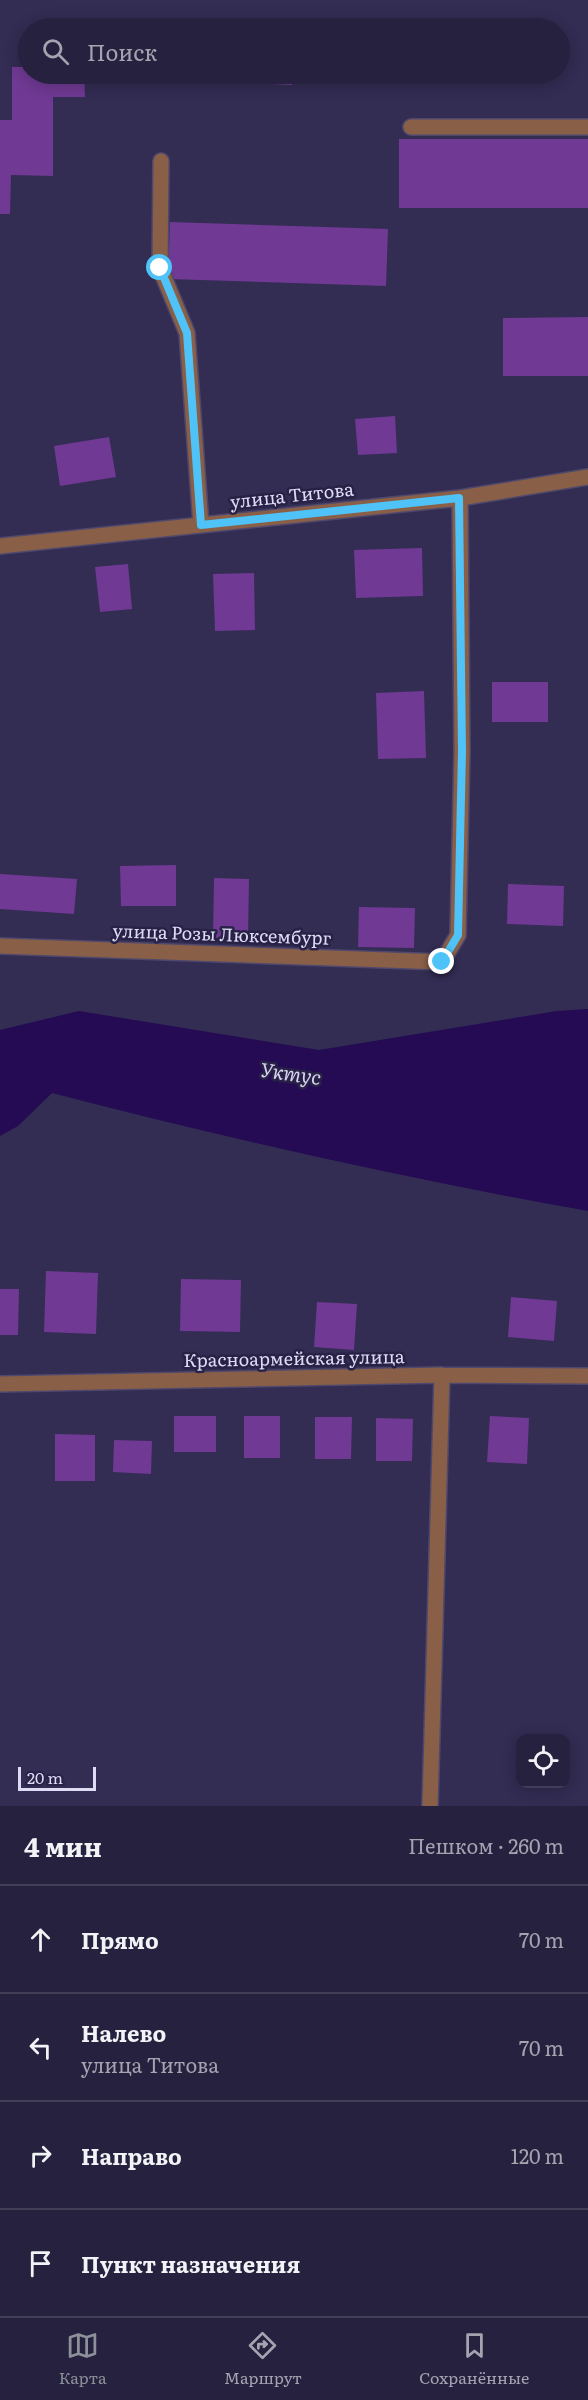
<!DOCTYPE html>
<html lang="ru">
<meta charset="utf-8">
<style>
:root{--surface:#26213e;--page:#322e49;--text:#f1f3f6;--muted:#a4a3b0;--line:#423e58;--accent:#8c9099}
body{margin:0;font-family:Literata,serif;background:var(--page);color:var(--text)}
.controls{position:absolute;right:18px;bottom:18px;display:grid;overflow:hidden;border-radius:12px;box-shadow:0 3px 15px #0003}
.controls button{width:54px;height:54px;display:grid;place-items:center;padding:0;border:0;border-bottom:2px solid var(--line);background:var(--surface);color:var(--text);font:30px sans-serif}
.scale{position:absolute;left:18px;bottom:15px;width:78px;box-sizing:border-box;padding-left:6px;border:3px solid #dedcf5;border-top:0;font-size:16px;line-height:21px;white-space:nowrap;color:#dedcf5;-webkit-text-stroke:4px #292247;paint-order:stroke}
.stop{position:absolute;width:18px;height:18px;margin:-14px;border:4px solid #4fc3f7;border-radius:50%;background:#fff}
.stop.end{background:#4fc3f7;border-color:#fff;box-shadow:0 2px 6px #0008}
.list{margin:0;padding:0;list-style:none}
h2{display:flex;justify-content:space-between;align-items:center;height:78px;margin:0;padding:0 24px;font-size:26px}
h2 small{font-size:20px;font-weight:400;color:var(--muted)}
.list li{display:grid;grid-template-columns:39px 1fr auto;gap:18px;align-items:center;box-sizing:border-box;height:108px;padding:0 24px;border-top:2px solid var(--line)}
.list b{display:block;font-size:22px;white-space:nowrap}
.list p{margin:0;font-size:20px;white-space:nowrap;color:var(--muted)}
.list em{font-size:20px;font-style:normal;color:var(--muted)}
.icon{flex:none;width:33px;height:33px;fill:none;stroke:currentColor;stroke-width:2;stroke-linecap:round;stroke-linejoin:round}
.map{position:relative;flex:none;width:588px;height:1806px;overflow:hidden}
.search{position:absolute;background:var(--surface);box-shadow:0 3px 15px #0003;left:18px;right:18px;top:18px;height:66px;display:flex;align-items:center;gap:15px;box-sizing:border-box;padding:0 21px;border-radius:33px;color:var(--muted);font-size:22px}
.sheet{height:510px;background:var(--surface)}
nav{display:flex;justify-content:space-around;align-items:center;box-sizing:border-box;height:84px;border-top:2px solid var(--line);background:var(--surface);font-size:16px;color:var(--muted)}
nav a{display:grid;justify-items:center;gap:3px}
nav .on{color:var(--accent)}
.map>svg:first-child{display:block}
</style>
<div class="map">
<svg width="588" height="1806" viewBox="0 0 588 1806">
<rect width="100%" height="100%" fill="#332c53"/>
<path fill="#240b54" d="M 588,1009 L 588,1211 C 408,1179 229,1139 52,1093 L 18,1126 L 0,1136 L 0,1030 L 79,1011 L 319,1050 L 557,1011 Z"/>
<path fill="#703994" d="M 172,18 L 294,24 L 294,28 L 172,28 Z
M 12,67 L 28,67 L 28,74 L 84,74 L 85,97 L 53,97 L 53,176 L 11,175 L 10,214 L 0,214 L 0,120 L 12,120 Z
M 170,74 L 292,74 L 292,85 L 169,79 Z
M 399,139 L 588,139 L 588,208 L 399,208 Z
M 170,222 L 388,229 L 386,286 L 168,279 Z
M 588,317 L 588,376 L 503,376 L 503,318 Z
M 395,416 L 397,453 L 358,455 L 355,419 Z
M 109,437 L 116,477 L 60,486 L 54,446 Z
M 422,548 L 423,596 L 356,598 L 354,550 Z
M 128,564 L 132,609 L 100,612 L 95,567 Z
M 254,573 L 255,630 L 215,631 L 213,574 Z
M 492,682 L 548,682 L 548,722 L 492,722 Z
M 424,691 L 426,758 L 378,759 L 376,693 Z
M 176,865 L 176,906 L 121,906 L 120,866 Z
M 0,874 L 77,879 L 74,914 L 0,909 Z
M 214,878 L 249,879 L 248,939 L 213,938 Z
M 508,884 L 564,886 L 563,926 L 507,924 Z
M 359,907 L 415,908 L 414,948 L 358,947 Z
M 46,1271 L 98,1273 L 96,1334 L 44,1332 Z
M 181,1279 L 241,1280 L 240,1332 L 180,1331 Z
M 0,1289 L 19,1289 L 18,1335 L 0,1335 Z
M 511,1297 L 557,1301 L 554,1341 L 508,1337 Z
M 317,1302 L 357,1304 L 354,1350 L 314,1347 Z
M 174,1416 L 216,1416 L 216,1452 L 174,1452 Z
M 244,1416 L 280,1416 L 280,1458 L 244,1458 Z
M 490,1416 L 529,1418 L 527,1464 L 487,1462 Z
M 315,1417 L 352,1417 L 351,1459 L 315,1459 Z
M 376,1418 L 413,1419 L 412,1461 L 376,1461 Z
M 55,1434 L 95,1435 L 95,1481 L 55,1481 Z
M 114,1440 L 152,1441 L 151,1474 L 113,1472 Z"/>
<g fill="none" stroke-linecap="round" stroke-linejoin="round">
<defs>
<path id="minor" d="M 411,127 L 588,127
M 161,161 L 160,268 L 187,333 L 201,525
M 0,546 L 460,498 L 588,477
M 0,946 L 442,962 L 458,935 L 462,751 L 460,498
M 0,1384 L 442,1375 L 588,1376
M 430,1806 L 442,1375"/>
</defs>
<use href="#minor" stroke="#4e486d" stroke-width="18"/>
<use href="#minor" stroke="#8a5f47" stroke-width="15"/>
</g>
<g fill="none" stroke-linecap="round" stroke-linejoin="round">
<path stroke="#4fc3f7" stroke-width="8" d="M 160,268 L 187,333 L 201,525 L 459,498 L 462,751 L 458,935 L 442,962"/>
</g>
<g text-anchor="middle" stroke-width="5" stroke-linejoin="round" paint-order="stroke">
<g font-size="18" fill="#dedcf5" stroke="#292247">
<text transform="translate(292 496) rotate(-6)" y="6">улица Титова</text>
<text transform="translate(222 935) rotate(2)" y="6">улица Розы Люксембург</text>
<text transform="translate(294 1359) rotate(-1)" y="6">Красноармейская улица</text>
</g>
<g font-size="20" font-style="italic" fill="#d7d4ef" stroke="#292247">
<text transform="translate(291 1074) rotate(8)" y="7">Уктус</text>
</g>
</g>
</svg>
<div class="controls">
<button><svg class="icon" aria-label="locate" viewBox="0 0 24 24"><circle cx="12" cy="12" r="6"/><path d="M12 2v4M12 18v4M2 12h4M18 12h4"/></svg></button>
</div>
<div class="scale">20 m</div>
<div class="stop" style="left:160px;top:268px"></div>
<div class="stop end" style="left:442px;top:962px"></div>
<div class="search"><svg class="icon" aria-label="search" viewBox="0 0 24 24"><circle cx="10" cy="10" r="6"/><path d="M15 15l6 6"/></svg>Поиск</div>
</div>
<section class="sheet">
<h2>4 мин<small>Пешком · 260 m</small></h2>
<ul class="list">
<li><svg class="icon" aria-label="ahead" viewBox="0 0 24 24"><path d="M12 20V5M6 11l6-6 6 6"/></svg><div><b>Прямо</b></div><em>70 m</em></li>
<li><svg class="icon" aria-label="left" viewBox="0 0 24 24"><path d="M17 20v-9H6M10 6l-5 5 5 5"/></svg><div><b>Налево</b><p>улица Титова</p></div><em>70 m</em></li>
<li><svg class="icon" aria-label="right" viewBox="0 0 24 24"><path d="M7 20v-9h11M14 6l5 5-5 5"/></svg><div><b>Направо</b></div><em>120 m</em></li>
<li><svg class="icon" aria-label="arrive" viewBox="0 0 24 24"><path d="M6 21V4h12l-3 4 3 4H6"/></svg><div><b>Пункт назначения</b></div></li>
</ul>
</section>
<nav>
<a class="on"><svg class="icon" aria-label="map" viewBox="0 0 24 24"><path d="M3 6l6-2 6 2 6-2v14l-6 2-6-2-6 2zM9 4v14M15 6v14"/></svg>Карта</a>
<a><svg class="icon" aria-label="directions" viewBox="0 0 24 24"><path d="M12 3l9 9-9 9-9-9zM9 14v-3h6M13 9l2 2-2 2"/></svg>Маршрут</a>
<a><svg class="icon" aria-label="saved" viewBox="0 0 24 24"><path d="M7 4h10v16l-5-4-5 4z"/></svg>Сохранённые</a>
</nav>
